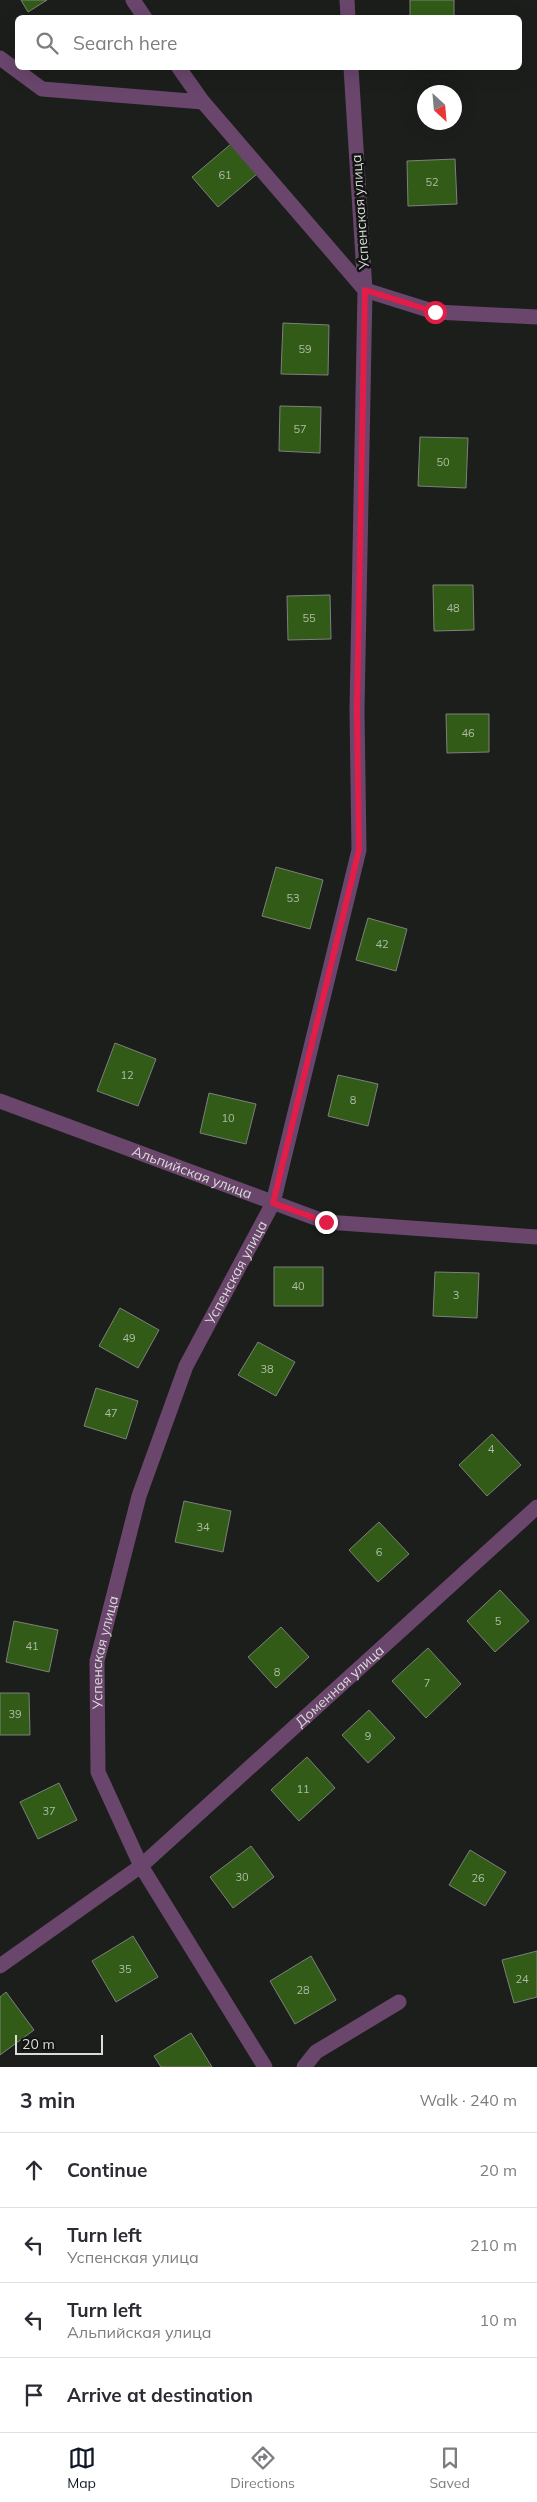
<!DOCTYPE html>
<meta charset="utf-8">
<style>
:root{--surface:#fff;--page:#f2f2f3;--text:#2b2b33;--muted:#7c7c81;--line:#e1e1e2;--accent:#111827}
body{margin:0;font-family:Mulish,sans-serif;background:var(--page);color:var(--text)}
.compass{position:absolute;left:417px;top:85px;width:45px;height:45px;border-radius:50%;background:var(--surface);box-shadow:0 5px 20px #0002;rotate:154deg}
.scale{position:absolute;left:15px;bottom:12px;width:88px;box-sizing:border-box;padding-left:5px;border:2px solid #dadcd9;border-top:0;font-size:14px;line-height:18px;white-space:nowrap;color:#dadcd9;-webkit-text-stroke:4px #121511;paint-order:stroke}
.stop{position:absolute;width:15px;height:15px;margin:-11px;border:4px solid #e11d48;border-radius:50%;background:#fff}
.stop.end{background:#e11d48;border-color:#fff;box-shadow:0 1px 5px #0008}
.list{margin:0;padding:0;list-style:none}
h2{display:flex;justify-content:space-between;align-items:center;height:65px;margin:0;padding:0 20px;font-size:21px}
h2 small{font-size:16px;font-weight:400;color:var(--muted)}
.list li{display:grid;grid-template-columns:32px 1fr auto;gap:15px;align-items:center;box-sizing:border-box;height:75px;padding:0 20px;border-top:1px solid var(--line)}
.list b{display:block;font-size:19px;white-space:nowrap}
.list p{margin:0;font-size:16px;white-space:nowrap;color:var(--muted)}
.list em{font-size:16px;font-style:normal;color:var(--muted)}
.icon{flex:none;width:28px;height:28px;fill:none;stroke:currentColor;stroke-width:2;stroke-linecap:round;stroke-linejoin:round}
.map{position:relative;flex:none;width:537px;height:2067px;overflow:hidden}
.search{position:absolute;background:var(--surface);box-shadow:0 5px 20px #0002;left:15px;right:15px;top:15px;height:55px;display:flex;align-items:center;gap:12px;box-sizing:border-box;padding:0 18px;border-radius:8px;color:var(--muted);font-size:19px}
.sheet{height:365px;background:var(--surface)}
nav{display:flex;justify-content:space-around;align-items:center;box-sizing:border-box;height:70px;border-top:1px solid var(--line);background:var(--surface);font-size:14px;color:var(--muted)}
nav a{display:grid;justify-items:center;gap:2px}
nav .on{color:var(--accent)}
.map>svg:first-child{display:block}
</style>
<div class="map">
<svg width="537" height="2067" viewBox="0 0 537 2067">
<rect width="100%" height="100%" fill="#1b1e1a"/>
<path fill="#325b17" stroke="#7d817b" d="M 21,0 L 47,0 L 28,12 Z
M 410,0 L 454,0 L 454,18 L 410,18 Z
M 231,144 L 257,174 L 218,207 L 192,177 Z
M 455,159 L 457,204 L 408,206 L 407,161 Z
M 283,323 L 329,325 L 328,375 L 281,374 Z
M 280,406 L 321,407 L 320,453 L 279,451 Z
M 420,437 L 468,438 L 466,488 L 418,486 Z
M 433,585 L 473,585 L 474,630 L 434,631 Z
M 330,595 L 331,639 L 288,640 L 287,596 Z
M 446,714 L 489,714 L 489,752 L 447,753 Z
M 276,867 L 323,880 L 310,929 L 262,916 Z
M 368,918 L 407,929 L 396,971 L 356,960 Z
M 115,1043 L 156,1059 L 138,1106 L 97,1091 Z
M 338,1075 L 378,1084 L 368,1126 L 328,1116 Z
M 209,1093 L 256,1104 L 246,1144 L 200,1133 Z
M 274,1267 L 323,1267 L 323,1306 L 274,1306 Z
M 435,1272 L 479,1273 L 477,1318 L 433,1316 Z
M 120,1308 L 159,1330 L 138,1368 L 99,1346 Z
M 258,1342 L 295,1362 L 276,1396 L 238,1375 Z
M 96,1388 L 138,1401 L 126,1439 L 84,1426 Z
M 492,1434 L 521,1465 L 487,1496 L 459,1465 Z
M 184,1501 L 231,1511 L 223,1552 L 175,1542 Z
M 379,1522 L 409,1554 L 378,1582 L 349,1550 Z
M 500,1590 L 529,1621 L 495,1652 L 467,1621 Z
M 14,1621 L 58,1630 L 49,1672 L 6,1662 Z
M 281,1627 L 309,1657 L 276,1688 L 248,1657 Z
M 428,1648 L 461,1684 L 426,1718 L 392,1681 Z
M 0,1693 L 29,1693 L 30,1735 L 0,1735 Z
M 369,1710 L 395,1738 L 368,1763 L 342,1735 Z
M 307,1757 L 335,1788 L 299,1821 L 271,1790 Z
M 59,1783 L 77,1820 L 38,1839 L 20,1802 Z
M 251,1846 L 274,1877 L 233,1908 L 210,1877 Z
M 470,1850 L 506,1872 L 485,1906 L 449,1885 Z
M 133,1936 L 158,1977 L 116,2002 L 92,1961 Z
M 537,1951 L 537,1997 L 514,2003 L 502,1960 Z
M 311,1956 L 336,2000 L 295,2024 L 270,1981 Z
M 6,1992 L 34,2030 L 0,2055 L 0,1997 Z
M 191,2033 L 212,2067 L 161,2067 L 154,2056 Z"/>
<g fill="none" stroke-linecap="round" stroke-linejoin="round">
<path stroke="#6a466c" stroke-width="15" d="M 133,0 L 145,18
M 0,58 L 42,89 L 203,102 L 365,290 L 435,312 L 537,317
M 179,68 L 203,102
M 0,1966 L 141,1866
M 304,2067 L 316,2052 L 399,2002"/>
<g stroke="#6a466c" stroke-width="15">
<path d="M 347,0 L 348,18"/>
<path id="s1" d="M 0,1101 L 326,1222 L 537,1237"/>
<path id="s2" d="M 141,1866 L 537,1507"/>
<path id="s3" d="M 265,2067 L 141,1866 L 98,1772 L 97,1661 L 139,1496 L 186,1366 L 273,1203 L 359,850 L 357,710 L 365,290 L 351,68"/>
</g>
</g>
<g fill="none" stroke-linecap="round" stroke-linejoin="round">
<path stroke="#e11d48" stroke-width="6" d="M 326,1222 L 273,1203 L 359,850 L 357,710 L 365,290 L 435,312"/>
</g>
<g text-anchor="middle" stroke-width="5" stroke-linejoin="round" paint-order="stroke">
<g font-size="11" fill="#b0bca8">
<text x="225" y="179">61</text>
<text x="432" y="186">52</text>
<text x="305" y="353">59</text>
<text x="300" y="433">57</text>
<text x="443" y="466">50</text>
<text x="453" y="612">48</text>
<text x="309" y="622">55</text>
<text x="468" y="737">46</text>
<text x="293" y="902">53</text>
<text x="382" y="948">42</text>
<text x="127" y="1079">12</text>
<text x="353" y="1104">8</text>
<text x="228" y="1122">10</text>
<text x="298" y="1290">40</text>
<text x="456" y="1299">3</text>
<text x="129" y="1342">49</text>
<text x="267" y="1373">38</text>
<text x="111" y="1417">47</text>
<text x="491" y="1453">4</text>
<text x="203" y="1531">34</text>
<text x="379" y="1556">6</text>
<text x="498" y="1625">5</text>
<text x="32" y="1650">41</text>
<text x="277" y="1676">8</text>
<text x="427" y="1687">7</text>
<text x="15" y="1718">39</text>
<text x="368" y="1740">9</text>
<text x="303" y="1793">11</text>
<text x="49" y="1815">37</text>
<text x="242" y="1881">30</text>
<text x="478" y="1882">26</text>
<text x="125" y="1973">35</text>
<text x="522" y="1983">24</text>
<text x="303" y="1994">28</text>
</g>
<g font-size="14" fill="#dadcd9" stroke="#121511">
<text transform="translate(360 212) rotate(-94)" y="5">Успенская улица</text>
<text dy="5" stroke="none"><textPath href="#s1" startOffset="205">Альпийская улица</textPath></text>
<text dy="5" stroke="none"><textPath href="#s3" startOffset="865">Успенская улица</textPath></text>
<text dy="5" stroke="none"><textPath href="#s3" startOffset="460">Успенская улица</textPath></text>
<text dy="5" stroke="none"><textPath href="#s2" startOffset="268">Доменная улица</textPath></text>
</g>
</g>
</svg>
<svg class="compass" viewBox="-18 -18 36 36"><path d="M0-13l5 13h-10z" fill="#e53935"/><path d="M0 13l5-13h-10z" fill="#7c7c81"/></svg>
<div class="scale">20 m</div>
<div class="stop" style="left:435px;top:312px"></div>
<div class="stop end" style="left:326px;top:1222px"></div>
<div class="search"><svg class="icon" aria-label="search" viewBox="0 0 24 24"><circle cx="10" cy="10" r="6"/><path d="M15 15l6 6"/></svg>Search here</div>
</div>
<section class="sheet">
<h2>3 min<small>Walk · 240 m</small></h2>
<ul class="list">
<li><svg class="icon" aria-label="ahead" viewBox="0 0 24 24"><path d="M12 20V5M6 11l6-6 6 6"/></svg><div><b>Continue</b></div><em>20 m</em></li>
<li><svg class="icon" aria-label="left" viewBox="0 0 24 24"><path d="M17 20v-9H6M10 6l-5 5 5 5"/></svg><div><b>Turn left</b><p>Успенская улица</p></div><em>210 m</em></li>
<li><svg class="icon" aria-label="left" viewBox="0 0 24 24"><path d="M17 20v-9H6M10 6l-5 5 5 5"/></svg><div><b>Turn left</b><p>Альпийская улица</p></div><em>10 m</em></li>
<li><svg class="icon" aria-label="arrive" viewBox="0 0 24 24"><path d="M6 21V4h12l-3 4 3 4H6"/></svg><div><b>Arrive at destination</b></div></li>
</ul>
</section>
<nav>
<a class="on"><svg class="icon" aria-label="map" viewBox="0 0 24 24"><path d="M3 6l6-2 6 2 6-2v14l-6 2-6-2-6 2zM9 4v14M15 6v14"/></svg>Map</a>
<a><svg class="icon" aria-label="directions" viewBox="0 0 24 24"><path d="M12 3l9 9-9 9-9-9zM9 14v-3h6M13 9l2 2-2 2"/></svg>Directions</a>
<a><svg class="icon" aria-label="saved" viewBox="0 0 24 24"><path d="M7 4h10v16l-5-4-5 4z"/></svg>Saved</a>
</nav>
